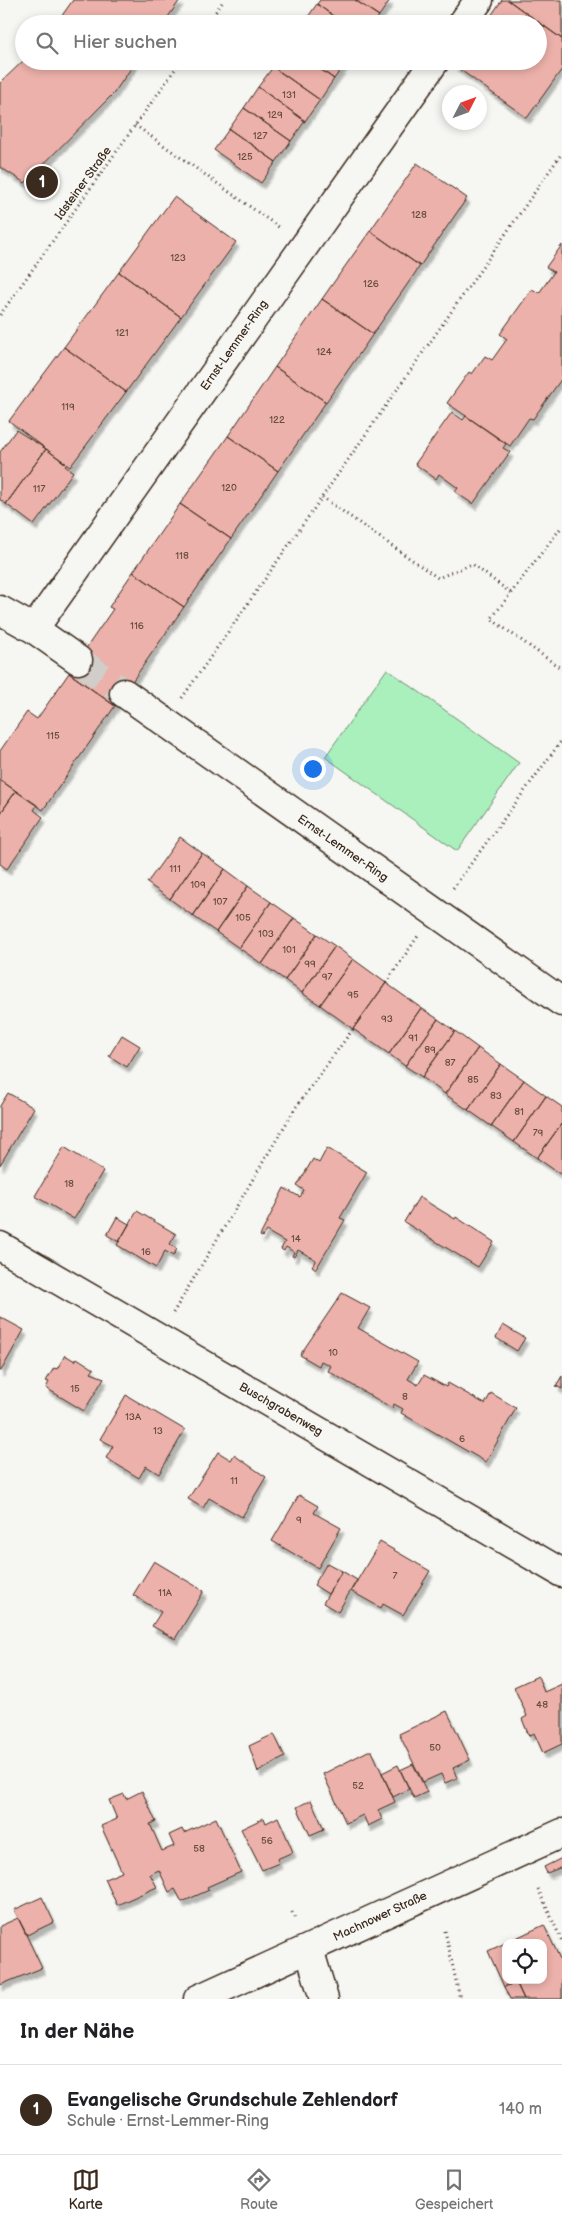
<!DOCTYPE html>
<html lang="de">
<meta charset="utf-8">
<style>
:root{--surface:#fff;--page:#f2f2f2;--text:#202124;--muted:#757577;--line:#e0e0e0;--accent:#3b2a1e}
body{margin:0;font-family:"Balsamiq Sans",sans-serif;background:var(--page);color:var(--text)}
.controls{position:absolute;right:15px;bottom:15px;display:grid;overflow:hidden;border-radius:10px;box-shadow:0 2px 8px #0003}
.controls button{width:45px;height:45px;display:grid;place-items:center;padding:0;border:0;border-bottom:1px solid var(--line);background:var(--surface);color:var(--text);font:25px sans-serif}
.compass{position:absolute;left:442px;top:85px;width:45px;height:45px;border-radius:50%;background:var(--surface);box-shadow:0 2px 8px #0003;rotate:48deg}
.you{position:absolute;left:312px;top:768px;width:18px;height:18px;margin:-12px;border:4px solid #fff;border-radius:50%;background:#1a73e8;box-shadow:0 0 0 8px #1a73e833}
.badge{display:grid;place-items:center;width:32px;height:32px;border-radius:50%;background:var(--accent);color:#fff;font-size:16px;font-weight:700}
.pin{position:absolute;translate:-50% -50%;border:2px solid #fff;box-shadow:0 1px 5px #0006}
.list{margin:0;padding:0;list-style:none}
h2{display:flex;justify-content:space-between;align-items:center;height:65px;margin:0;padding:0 20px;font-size:21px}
h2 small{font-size:16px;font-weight:400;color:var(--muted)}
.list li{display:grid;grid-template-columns:32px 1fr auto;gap:15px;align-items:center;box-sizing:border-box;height:90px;padding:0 20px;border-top:1px solid var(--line)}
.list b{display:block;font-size:19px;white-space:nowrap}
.list p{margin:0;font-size:16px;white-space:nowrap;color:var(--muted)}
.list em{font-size:16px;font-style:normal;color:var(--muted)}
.icon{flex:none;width:28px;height:28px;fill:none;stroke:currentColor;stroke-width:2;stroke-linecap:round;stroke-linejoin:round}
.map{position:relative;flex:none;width:562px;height:1999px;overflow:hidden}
.search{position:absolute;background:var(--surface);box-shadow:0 2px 8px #0003;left:15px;right:15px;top:15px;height:55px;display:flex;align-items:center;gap:12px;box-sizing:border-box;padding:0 18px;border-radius:28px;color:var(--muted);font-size:19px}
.sheet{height:155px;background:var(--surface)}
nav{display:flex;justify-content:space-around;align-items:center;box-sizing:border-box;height:70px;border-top:1px solid var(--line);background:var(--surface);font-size:14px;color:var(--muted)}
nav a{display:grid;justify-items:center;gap:2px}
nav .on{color:var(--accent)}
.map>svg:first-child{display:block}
</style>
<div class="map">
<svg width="562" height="1999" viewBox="0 0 562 1999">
<defs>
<filter id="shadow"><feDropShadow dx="3" dy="5.5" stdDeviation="1" flood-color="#0004"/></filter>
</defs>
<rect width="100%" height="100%" fill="#f6f6f2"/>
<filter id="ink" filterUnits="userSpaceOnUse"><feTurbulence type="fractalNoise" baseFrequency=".02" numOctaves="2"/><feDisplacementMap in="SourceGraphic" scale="10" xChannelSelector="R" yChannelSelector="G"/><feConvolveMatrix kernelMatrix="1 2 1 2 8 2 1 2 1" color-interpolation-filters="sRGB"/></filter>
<g filter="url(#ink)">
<path fill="#a9f0bd" stroke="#728d6e" d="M 387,669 L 519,763 L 457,851 L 325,757 Z"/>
<path fill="#ecb1aa" stroke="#3b2a1e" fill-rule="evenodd" filter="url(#shadow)" d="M 73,0 L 180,0 L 163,24 L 56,24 Z
M 320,0 L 355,0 L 379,16 L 373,24 L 344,24 L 317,4 Z
M 355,0 L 390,0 L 379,16 Z
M 502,0 L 508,0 L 562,39 L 562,69 L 527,118 L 455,66 L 458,61 L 538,61 L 538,24 L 494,24 L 488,20 Z
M 508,0 L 562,0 L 562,39 Z
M 317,4 L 344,24 L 303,24 Z
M 24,60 L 136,61 L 114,93 L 25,183 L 0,167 L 0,83 Z
M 277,61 L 309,61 L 334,79 L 320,100 L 273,67 Z
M 309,61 L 347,61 L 334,79 Z
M 273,67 L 320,100 L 305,121 L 258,87 Z
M 258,87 L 305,121 L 291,141 L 244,108 Z
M 244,108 L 291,141 L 276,162 L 229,129 Z
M 229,129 L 276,162 L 261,183 L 214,150 Z
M 417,163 L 467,198 L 420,266 L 370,231 Z
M 174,197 L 236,242 L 181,317 L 119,272 Z
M 370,231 L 420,266 L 373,334 L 322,299 Z
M 562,245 L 562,378 L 533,419 L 529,418 L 510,446 L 447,403 L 469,372 L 472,374 L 485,356 L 492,360 L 507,339 L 500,334 L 532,289 L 539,293 L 554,272 L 546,267 Z
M 119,272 L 181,317 L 126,392 L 64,347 Z
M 322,299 L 373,334 L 326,402 L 275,367 Z
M 64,347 L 126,392 L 70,467 L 9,421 Z
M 275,367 L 326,402 L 278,471 L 228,436 Z
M 452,412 L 463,420 L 466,416 L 506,444 L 503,448 L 510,452 L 473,504 L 455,492 L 458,488 L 439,474 L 436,479 L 415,464 Z
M 16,430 L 46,449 L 6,504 L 0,500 L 0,452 Z
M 228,436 L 278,471 L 231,539 L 180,504 Z
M 46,449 L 67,464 L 65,466 L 73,472 L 34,525 L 6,504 Z
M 180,504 L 231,539 L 184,607 L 133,572 Z
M 133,572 L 184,607 L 115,706 L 69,673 L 113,609 L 109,607 Z
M 69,673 L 115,706 L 43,810 L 0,780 L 0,751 L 27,712 L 37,719 Z
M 0,780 L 16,791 L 0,814 Z
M 16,791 L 37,805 L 34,810 L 43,817 L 7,869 L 0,864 L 0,814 Z
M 180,837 L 202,853 L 170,899 L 147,883 Z
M 202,853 L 225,869 L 193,916 L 170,899 Z
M 225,869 L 248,886 L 216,932 L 193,916 Z
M 248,886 L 271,902 L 239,948 L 216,932 Z
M 271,902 L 294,918 L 262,964 L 239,948 Z
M 294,918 L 317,934 L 285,980 L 262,964 Z
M 317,934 L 335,946 L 302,993 L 285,980 Z
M 335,946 L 353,959 L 320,1005 L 302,993 Z
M 353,959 L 386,983 L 353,1029 L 320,1005 Z
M 386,983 L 421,1008 L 389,1054 L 353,1029 Z
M 421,1008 L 438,1019 L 405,1066 L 389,1054 Z
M 438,1019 L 455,1031 L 422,1077 L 405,1066 Z
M 455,1031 L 478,1048 L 445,1094 L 422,1077 Z
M 122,1035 L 140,1046 L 127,1067 L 109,1056 Z
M 478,1048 L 501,1064 L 468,1110 L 445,1094 Z
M 501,1064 L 524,1080 L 491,1126 L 468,1110 Z
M 524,1080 L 546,1096 L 514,1142 L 491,1126 Z
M 8,1093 L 34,1108 L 0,1165 L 0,1106 Z
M 546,1096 L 562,1107 L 562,1123 L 537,1158 L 514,1142 Z
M 562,1123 L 562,1171 L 560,1174 L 537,1158 Z
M 64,1147 L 103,1171 L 74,1219 L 35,1196 Z
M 327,1148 L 367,1172 L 340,1218 L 345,1220 L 316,1269 L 312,1266 L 316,1260 L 298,1250 L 294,1257 L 292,1256 L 294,1252 L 286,1247 L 284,1251 L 281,1249 L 285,1242 L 266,1231 L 262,1237 L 260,1236 L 284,1188 L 300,1197 L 304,1190 L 297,1186 L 313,1159 L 319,1163 Z
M 419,1197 L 455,1219 L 456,1217 L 494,1242 L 478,1267 L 404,1222 Z
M 137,1211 L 176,1234 L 170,1244 L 177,1249 L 173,1256 L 165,1251 L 156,1268 L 117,1245 Z
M 117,1217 L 129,1224 L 119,1242 L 107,1235 Z
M 342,1293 L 370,1308 L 358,1328 L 418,1362 L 408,1379 L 418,1385 L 424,1375 L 446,1387 L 448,1383 L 485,1404 L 491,1393 L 516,1408 L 486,1462 L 401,1413 L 403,1409 L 394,1404 L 392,1408 L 328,1371 L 331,1366 L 321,1361 L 319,1366 L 300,1355 Z
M 0,1317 L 24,1330 L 1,1371 L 0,1371 Z
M 503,1325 L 525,1338 L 517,1351 L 496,1338 Z
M 65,1355 L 75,1361 L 77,1358 L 94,1369 L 91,1373 L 104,1378 L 84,1411 L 46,1388 L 49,1382 L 46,1381 L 54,1368 L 57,1369 Z
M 562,1376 L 562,1389 L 556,1386 Z
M 126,1395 L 185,1430 L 159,1474 L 146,1466 L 139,1478 L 106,1458 L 113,1446 L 100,1439 Z
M 218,1452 L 231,1460 L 234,1455 L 266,1477 L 242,1517 L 209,1498 L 203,1508 L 188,1499 Z
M 299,1495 L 318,1506 L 314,1513 L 341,1528 L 318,1568 L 272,1541 Z
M 380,1542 L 430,1571 L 403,1615 L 383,1604 L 381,1608 L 351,1591 Z
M 154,1561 L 204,1591 L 175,1639 L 152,1626 L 161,1612 L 133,1595 Z
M 327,1563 L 342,1571 L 328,1594 L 314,1585 Z
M 342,1571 L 357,1580 L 338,1612 L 323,1603 Z
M 538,1676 L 544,1692 L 562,1684 L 562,1744 L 543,1753 L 534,1733 L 529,1736 L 522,1719 L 527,1716 L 514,1687 Z
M 447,1711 L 470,1760 L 453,1768 L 457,1778 L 445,1783 L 441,1774 L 423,1782 L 399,1734 Z
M 274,1734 L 285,1757 L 258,1772 L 249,1746 Z
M 368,1751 L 372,1751 L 395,1802 L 378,1810 L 382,1819 L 368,1826 L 363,1815 L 346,1823 L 323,1774 Z
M 413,1764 L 427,1792 L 414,1798 L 400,1770 Z
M 398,1765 L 409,1789 L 393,1797 L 382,1773 Z
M 142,1791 L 156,1822 L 150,1824 L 162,1851 L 174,1846 L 169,1835 L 182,1829 L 184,1833 L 216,1818 L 241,1872 L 207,1887 L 209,1890 L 182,1902 L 175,1889 L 169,1892 L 159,1870 L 150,1874 L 157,1887 L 117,1905 L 105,1879 L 122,1872 L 101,1826 L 117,1819 L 109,1800 L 124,1794 L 126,1799 Z
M 311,1800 L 324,1829 L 310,1835 L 297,1807 Z
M 278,1817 L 293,1852 L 277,1859 L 279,1863 L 262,1870 L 241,1829 L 264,1818 L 266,1823 Z
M 562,1858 L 562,1867 L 547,1873 L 544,1867 Z
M 42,1897 L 54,1922 L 27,1935 L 14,1910 Z
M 18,1918 L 42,1968 L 0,1985 L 0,1926 Z
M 544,1925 L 562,1963 L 562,1999 L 524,1999 L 516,1982 L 504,1987 L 488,1951 ZM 506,1943 L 543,1943 L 543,1980 L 506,1980 Z
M 516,1982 L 524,1999 L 510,1999 L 504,1987 Z"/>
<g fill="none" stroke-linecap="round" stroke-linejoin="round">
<path stroke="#d1cdc8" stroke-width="28" stroke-dasharray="28 14" stroke-linecap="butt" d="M 78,660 L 124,693"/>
<defs>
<path id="minor" d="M 462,24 L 479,0
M 0,610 L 34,629
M 78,660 L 34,629 L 435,61
M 124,693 L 562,1002
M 0,1246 L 562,1573
M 309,1949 L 324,1999"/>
<path id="secondary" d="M 198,1999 L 562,1833"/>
</defs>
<use href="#minor" stroke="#3b2a1e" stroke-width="31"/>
<use href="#secondary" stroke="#3b2a1e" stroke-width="31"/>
<path stroke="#3b2a1e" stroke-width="3" stroke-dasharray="1 4" stroke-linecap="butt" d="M 207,24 L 224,0
M 135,125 L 280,228
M 0,315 L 181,61
M 322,497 L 438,578 L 472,564 L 511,593
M 560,529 L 491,619 L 562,669
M 182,698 L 562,153
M 453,888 L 562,740
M 386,983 L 418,936
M 173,1313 L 296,1107 L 353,1029
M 538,1889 L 562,1941
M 292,1912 L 296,1921
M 445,1931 L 460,1999"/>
<use href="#minor" stroke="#f6f6f2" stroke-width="28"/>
<use href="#secondary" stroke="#f6f6f2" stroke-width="28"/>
</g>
</g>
<g text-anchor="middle" stroke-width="4.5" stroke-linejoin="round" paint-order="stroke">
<g font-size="10" fill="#674c41">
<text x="289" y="98">131</text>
<text x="275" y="118">129</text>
<text x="260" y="139">127</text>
<text x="245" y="160">125</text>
<text x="419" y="218">128</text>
<text x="178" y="261">123</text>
<text x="371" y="287">126</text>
<text x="122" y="336">121</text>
<text x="324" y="355">124</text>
<text x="68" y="410">119</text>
<text x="277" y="423">122</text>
<text x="229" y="491">120</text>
<text x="39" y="492">117</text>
<text x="182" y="559">118</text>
<text x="137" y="629">116</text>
<text x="53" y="739">115</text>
<text x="175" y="872">111</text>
<text x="198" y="888">109</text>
<text x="220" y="905">107</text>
<text x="243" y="921">105</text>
<text x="266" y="937">103</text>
<text x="289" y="953">101</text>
<text x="310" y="967">99</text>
<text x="327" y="980">97</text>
<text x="353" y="998">95</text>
<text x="387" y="1022">93</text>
<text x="413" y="1041">91</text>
<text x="430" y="1053">89</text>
<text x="450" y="1066">87</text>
<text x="473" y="1083">85</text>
<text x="496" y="1099">83</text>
<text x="519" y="1115">81</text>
<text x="538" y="1136">79</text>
<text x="69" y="1187">18</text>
<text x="296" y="1242">14</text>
<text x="146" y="1255">16</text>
<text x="333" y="1356">10</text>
<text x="75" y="1392">15</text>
<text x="405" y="1400">8</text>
<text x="133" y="1420">13A</text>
<text x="158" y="1434">13</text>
<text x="462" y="1442">6</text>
<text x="234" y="1484">11</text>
<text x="299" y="1523">9</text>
<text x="395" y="1579">7</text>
<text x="165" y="1596">11A</text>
<text x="542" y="1708">48</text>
<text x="435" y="1751">50</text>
<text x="358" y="1789">52</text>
<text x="267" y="1844">56</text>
<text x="199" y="1852">58</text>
</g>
<g font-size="12" fill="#3b2a1e" stroke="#f6f6f2">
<text transform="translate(83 183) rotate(-54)" y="4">Idsteiner Straße</text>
<text transform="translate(234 345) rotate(-55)" y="4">Ernst-Lemmer-Ring</text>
<text transform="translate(343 848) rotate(35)" y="4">Ernst-Lemmer-Ring</text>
<text transform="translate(281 1409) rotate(30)" y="4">Buschgrabenweg</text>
<text transform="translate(380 1916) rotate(-25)" y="4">Machnower Straße</text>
</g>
</g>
</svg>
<div class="controls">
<button><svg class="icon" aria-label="locate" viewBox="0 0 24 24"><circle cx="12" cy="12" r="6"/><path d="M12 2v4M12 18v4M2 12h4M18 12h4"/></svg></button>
</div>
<svg class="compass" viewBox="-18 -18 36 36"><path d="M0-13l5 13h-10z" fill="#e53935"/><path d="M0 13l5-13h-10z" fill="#757577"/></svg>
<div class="you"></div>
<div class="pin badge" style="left:42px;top:182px">1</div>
<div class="search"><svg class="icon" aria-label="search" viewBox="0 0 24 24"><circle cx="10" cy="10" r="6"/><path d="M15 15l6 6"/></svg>Hier suchen</div>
</div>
<section class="sheet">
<h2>In der Nähe<small></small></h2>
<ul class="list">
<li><span class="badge">1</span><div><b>Evangelische Grundschule Zehlendorf</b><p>Schule · Ernst-Lemmer-Ring</p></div><em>140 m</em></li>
</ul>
</section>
<nav>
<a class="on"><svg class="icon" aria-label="map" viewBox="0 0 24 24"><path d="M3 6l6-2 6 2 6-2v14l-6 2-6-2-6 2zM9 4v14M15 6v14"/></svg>Karte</a>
<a><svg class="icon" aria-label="directions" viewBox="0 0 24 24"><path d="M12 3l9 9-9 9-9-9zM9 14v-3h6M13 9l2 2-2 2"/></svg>Route</a>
<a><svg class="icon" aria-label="saved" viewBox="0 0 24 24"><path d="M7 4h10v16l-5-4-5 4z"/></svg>Gespeichert</a>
</nav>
